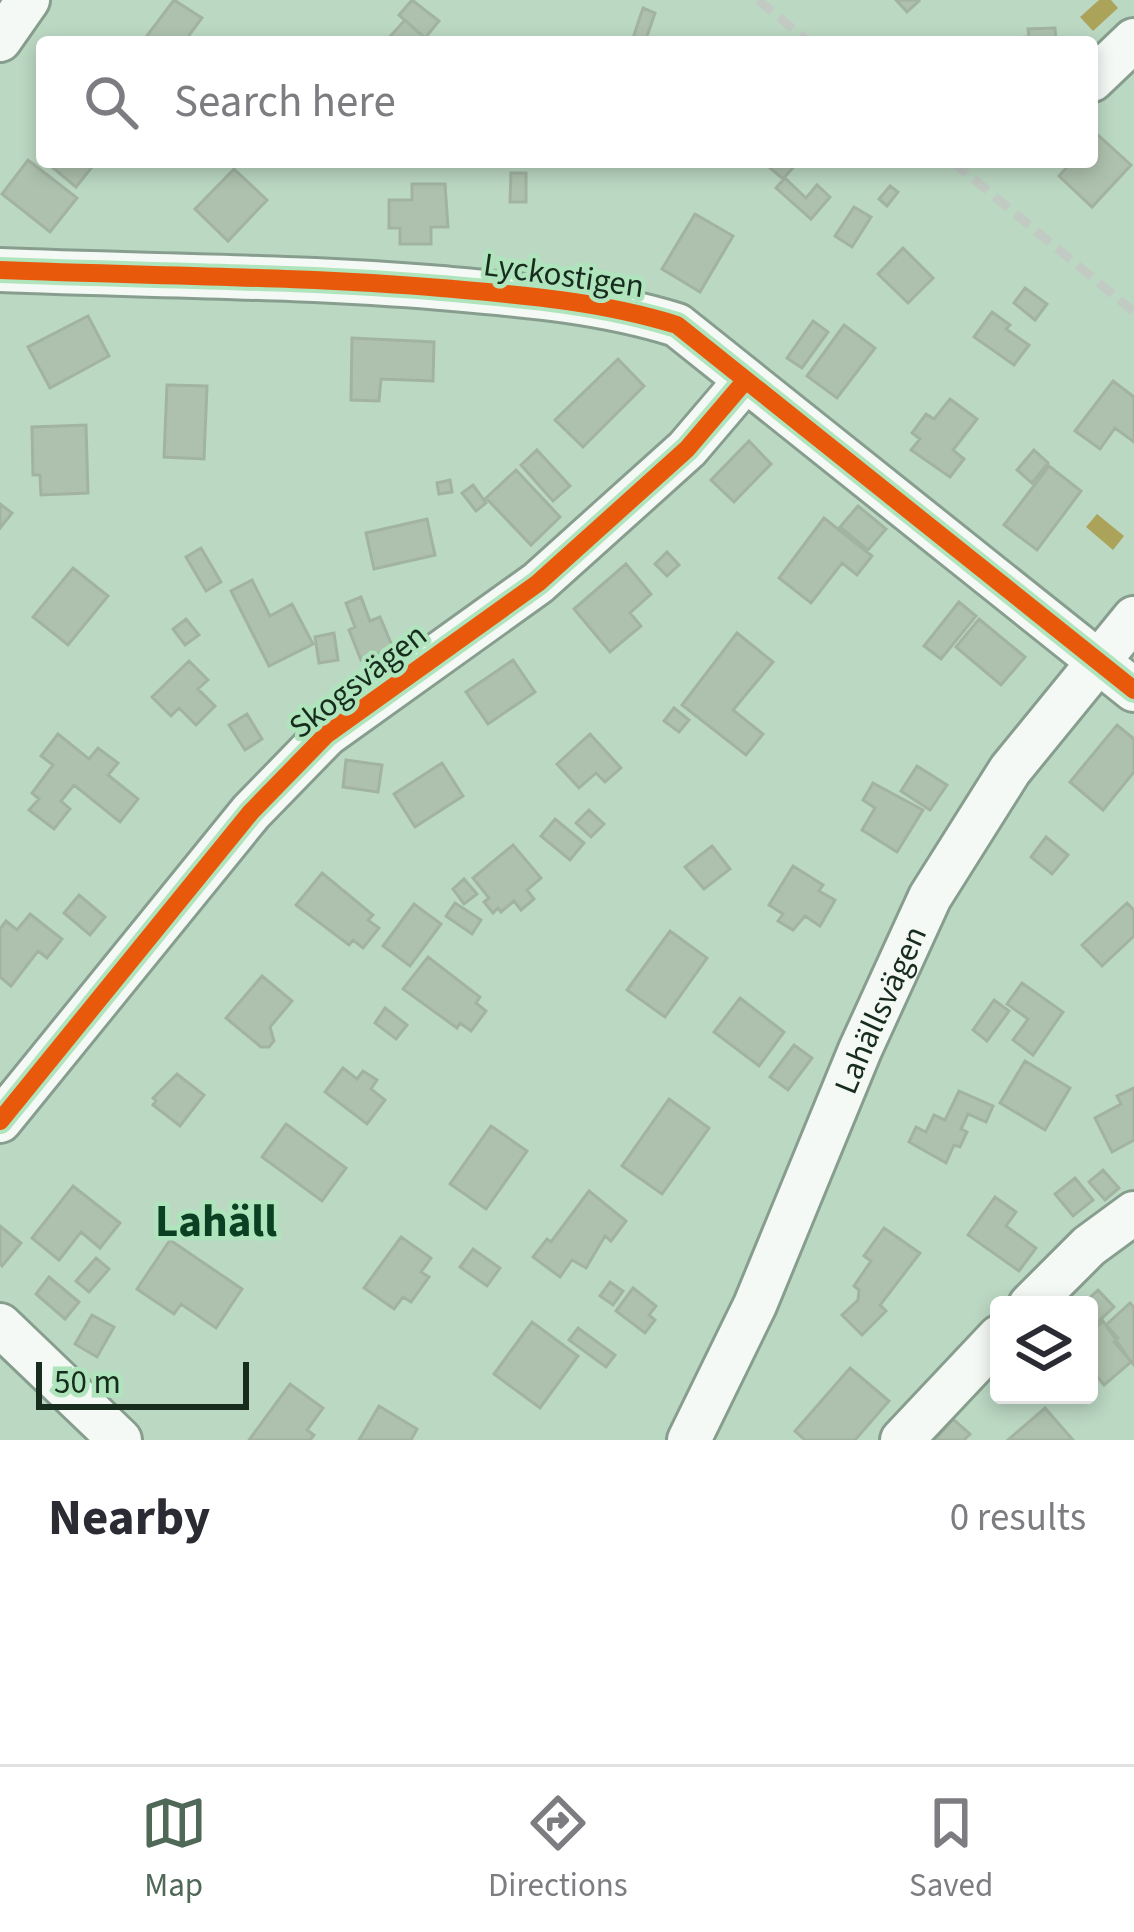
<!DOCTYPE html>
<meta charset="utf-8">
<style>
:root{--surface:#fff;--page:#f7f7f7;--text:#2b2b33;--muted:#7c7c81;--line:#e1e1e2;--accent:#506857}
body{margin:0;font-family:"Source Sans 3",sans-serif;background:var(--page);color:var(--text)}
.controls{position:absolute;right:36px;bottom:36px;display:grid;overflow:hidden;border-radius:12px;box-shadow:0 6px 18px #0003}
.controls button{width:108px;height:108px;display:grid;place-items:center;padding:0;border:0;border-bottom:3px solid var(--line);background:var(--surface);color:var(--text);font:60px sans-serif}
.scale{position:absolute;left:36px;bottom:30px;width:213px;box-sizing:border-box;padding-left:12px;border:6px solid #172c1d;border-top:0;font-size:33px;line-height:42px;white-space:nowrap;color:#172c1d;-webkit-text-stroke:9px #afe4bd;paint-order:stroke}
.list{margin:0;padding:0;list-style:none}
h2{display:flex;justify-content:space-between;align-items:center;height:156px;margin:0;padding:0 48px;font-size:51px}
h2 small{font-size:39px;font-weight:400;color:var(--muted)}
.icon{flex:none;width:66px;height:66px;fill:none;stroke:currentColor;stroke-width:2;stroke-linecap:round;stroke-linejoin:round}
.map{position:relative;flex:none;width:1134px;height:1440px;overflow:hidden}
.search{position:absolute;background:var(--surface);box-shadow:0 6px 18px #0003;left:36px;right:36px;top:36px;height:132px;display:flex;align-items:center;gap:30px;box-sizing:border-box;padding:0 42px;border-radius:12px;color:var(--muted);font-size:45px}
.sheet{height:324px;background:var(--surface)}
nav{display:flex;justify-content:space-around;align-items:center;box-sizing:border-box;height:168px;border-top:3px solid var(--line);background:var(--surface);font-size:33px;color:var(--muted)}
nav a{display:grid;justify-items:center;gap:6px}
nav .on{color:var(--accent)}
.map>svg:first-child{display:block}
</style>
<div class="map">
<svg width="1134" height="1440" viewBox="0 0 1134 1440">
<rect width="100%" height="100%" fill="#bbd8c3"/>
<path fill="#aca35b" d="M 1099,0 L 1111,0 L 1118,8 L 1093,31 L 1080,17 Z
M 1097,514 L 1124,536 L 1113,550 L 1086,527 Z"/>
<path fill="#aec1ae" stroke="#a2b4a1" stroke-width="3" d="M 174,0 L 202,18 L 184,42 L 143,41 Z
M 412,0 L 439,21 L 425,38 L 399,15 Z
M 896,0 L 918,0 L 919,1 L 907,12 Z
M 643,8 L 655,13 L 645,42 L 635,42 L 632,41 Z
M 405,20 L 425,38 L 421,42 L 385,42 Z
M 1055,28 L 1056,42 L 1006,42 L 1009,38 L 1029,37 L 1028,29 Z
M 1098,135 L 1131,165 L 1092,207 L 1059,176 L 1069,165 L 1066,162 L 1092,162 L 1092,141 Z
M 28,160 L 77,198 L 50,232 L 2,194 Z
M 46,162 L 96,162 L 76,187 Z
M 763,162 L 798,162 L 783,179 Z
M 234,169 L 267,200 L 228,241 L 195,209 Z
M 511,173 L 526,173 L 526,202 L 510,202 Z
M 785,178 L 806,198 L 817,185 L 830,197 L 811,219 L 776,188 Z
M 412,184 L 445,184 L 448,227 L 431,227 L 431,244 L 400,244 L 400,228 L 389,228 L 389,200 L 412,200 Z
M 890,186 L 898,192 L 887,206 L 879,199 Z
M 854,207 L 871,217 L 852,247 L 835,236 Z
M 695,214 L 733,236 L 700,292 L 662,269 Z
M 903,248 L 933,278 L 908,303 L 878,274 Z
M 1025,288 L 1047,304 L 1035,320 L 1014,303 Z
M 992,312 L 1010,325 L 1006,329 L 1029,345 L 1014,365 L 974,337 Z
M 88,316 L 109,356 L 50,388 L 28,347 Z
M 813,321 L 828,332 L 802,368 L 787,358 Z
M 844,325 L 875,348 L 837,398 L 807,376 Z
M 352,338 L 434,342 L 433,381 L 381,379 L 379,401 L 351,400 Z
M 618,359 L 644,386 L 583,447 L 555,420 Z
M 1113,381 L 1134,397 L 1134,442 L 1115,428 L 1100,449 L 1075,431 Z
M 167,385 L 207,386 L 204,459 L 164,457 Z
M 950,399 L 977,419 L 953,450 L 964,459 L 950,477 L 911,450 L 920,439 L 912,433 L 926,414 L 934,419 Z
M 86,425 L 88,493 L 41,495 L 40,475 L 33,475 L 32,427 Z
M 749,441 L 771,464 L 734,502 L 711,480 Z
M 537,450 L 570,486 L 553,501 L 521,465 Z
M 1034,450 L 1048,463 L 1032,483 L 1017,470 Z
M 1049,466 L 1081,491 L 1037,550 L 1004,525 Z
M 516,470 L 560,517 L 531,545 L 486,498 Z
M 450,480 L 452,492 L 439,494 L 437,483 Z
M 473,485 L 486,503 L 476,511 L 462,493 Z
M 0,504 L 12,513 L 0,528 Z
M 858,506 L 886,529 L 868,550 L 840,527 Z
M 824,518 L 872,556 L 857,575 L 842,563 L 811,603 L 779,578 Z
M 427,519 L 435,555 L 374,569 L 366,533 Z
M 201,548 L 221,582 L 206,591 L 186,557 Z
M 667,552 L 679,565 L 667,576 L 655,564 Z
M 626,564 L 651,594 L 630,613 L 641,626 L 610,652 L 574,609 Z
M 73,568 L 108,596 L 68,645 L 33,617 Z
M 252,580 L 270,616 L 292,604 L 313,644 L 269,666 L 231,591 Z
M 361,597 L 370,621 L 380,617 L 393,648 L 361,660 L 349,630 L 355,627 L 346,603 Z
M 959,602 L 976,616 L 941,659 L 924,646 Z
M 186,619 L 199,635 L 185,645 L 173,629 Z
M 979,619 L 1025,657 L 1001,685 L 956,647 Z
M 334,633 L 338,660 L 319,663 L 315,637 Z
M 737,633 L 773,662 L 733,710 L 763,734 L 746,755 L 682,705 Z
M 513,660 L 535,692 L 488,724 L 466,692 Z
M 189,661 L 208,680 L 198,689 L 215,706 L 196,725 L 179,708 L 171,716 L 152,697 Z
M 674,708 L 689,720 L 679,732 L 664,721 Z
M 247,714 L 262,739 L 245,750 L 229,725 Z
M 1117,725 L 1134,739 L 1134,772 L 1103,810 L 1070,782 Z
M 58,734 L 89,759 L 98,748 L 118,763 L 108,775 L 138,799 L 120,822 L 74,785 L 61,801 L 70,809 L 54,829 L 29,810 L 39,799 L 32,793 L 53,765 L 41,756 Z
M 590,734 L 621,768 L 605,782 L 596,773 L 579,788 L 557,764 Z
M 346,760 L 382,765 L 378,792 L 343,787 Z
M 442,763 L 463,796 L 415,827 L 394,794 Z
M 917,766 L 947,785 L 930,810 L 901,791 Z
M 873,783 L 923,810 L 897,852 L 862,830 L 875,808 L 863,800 Z
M 589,810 L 604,824 L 591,837 L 576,823 Z
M 555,819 L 584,843 L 570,860 L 541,836 Z
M 1046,837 L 1068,855 L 1052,874 L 1031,857 Z
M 513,845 L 541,878 L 527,890 L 534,899 L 521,910 L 514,901 L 501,912 L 498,908 L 493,913 L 484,902 L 489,898 L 473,878 Z
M 712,846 L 730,869 L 704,889 L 685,867 Z
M 793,866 L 823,885 L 819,891 L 835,900 L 820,926 L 805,916 L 793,930 L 778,921 L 783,914 L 769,905 Z
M 322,873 L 373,915 L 368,920 L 379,928 L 363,948 L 353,940 L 349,945 L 296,905 Z
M 464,879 L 477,894 L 464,904 L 453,889 Z
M 79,895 L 105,917 L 90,935 L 64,913 Z
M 455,903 L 481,920 L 472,934 L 446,916 Z
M 1127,903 L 1134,910 L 1134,936 L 1102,966 L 1082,945 Z
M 414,904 L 441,924 L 410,966 L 383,946 Z
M 30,914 L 62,939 L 47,958 L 38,951 L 11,986 L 0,977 L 0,929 L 6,921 L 17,930 Z
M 670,931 L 707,958 L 665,1017 L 627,990 Z
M 428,957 L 480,997 L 476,1003 L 486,1011 L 471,1031 L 460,1023 L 457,1028 L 403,989 Z
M 262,976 L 292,1001 L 270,1027 L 274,1041 L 269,1047 L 261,1047 L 226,1018 Z
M 1022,983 L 1063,1012 L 1033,1055 L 1013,1040 L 1028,1019 L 1007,1004 Z
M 740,998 L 784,1032 L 759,1066 L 714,1032 Z
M 994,1000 L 1009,1011 L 987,1041 L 973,1030 Z
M 385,1008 L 407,1025 L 396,1039 L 375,1023 Z
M 794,1045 L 812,1058 L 788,1090 L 770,1077 Z
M 1025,1061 L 1070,1088 L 1045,1130 L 1000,1103 Z
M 343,1068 L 357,1079 L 363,1071 L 377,1080 L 371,1089 L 385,1100 L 367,1124 L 325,1092 Z
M 177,1074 L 204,1095 L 180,1126 L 153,1105 L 156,1101 L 153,1098 Z
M 1134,1088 L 1134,1140 L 1112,1152 L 1095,1118 L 1121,1104 L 1117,1096 Z
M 959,1091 L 993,1106 L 986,1122 L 968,1114 L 961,1129 L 967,1132 L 960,1147 L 954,1145 L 946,1163 L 909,1142 L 916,1127 L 926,1132 L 934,1115 L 945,1120 Z
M 669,1099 L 709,1128 L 662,1194 L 622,1166 Z
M 286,1124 L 346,1168 L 322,1201 L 262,1157 Z
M 491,1126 L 527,1151 L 486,1209 L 450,1184 Z
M 1103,1170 L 1119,1188 L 1105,1200 L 1089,1182 Z
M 1075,1178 L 1093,1200 L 1073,1216 L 1055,1194 Z
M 73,1186 L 120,1223 L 100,1248 L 81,1232 L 59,1260 L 32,1238 Z
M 589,1191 L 626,1221 L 611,1241 L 605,1236 L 586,1268 L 572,1260 L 560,1277 L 533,1257 L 547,1239 L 551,1242 Z
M 995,1197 L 1016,1212 L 1006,1226 L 1036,1248 L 1019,1271 L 968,1235 Z
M 0,1226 L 21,1243 L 2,1266 L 0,1264 Z
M 884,1228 L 920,1253 L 880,1305 L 886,1311 L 862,1335 L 842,1315 L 858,1300 L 859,1290 L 854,1286 L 871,1261 L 864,1256 Z
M 401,1237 L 431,1258 L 421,1272 L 429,1277 L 411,1302 L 403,1297 L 394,1309 L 364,1288 Z
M 170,1240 L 242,1289 L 216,1328 L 181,1304 L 174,1314 L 137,1289 Z
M 473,1249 L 500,1268 L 487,1286 L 460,1267 Z
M 96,1258 L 109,1269 L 89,1292 L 76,1281 Z
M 49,1277 L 79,1302 L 65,1319 L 36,1294 Z
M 610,1282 L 623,1291 L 613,1305 L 600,1296 Z
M 633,1288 L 656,1306 L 649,1315 L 655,1320 L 645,1333 L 616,1311 Z
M 1098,1290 L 1114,1307 L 1089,1330 L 1089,1305 L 1082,1305 Z
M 1130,1303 L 1134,1307 L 1134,1365 L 1114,1342 L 1118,1338 L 1106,1325 Z
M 92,1315 L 114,1327 L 97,1357 L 75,1344 Z
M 1103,1321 L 1131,1362 L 1104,1385 L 1089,1366 L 1089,1334 Z
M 532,1322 L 578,1356 L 540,1408 L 494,1374 Z
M 578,1328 L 615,1355 L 606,1367 L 569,1340 Z
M 850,1368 L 889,1401 L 855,1440 L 805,1440 L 795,1431 Z
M 290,1384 L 323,1408 L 307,1430 L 314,1435 L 310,1440 L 249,1440 Z
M 379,1406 L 417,1429 L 411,1440 L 359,1440 Z
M 1045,1408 L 1073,1440 L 1008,1440 Z
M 953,1419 L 970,1434 L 964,1440 L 935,1440 Z"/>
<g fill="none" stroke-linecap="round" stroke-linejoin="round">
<defs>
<g id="minor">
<path d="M 0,40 L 28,0"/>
<path d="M 1092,80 L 1134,40"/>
<path d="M 0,270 C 147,276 295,276 441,288 C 522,295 600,301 677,325 L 1134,690"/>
<path d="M 0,1121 L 251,812 L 326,735 L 538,583 L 687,449 L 745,381"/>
<path d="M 1030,1305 L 1089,1246 L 1134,1213"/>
<path d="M 0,1325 L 120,1440"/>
<path id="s1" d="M 689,1440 L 755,1305 L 860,1050 L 930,897 L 1010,770 L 1134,618"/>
<path d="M 902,1440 L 999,1337"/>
</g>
</defs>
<use href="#minor" stroke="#879e8e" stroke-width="48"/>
<use href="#minor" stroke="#f5f9f6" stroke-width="42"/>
<path stroke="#c2cac4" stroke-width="9" stroke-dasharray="18 9" stroke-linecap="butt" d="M 758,0 L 809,42
M 953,162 L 1134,312"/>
<defs>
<path id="cycleway" d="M 0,270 C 147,276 295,276 441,288 C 522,295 600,301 677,325 L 1134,690
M 0,1121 L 251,812 L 326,735 L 538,583 L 687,449 L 745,381"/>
</defs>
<use href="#cycleway" stroke="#afe4bd" stroke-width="26"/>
<use href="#cycleway" stroke="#e8590c" stroke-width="18"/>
</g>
<g text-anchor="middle" stroke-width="9" stroke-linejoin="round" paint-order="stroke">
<g font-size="33" fill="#172c1d" stroke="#afe4bd">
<text transform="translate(564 274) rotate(8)" y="12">Lyckostigen</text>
<text transform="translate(357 680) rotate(-38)" y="12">Skogsvägen</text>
<text dy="12" stroke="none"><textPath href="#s1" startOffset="471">Lahällsvägen</textPath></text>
</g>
<g font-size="45" font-weight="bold" fill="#0c4022" stroke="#afe4bd">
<text x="216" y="1236">Lahäll</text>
</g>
</g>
</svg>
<div class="controls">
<button><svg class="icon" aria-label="layers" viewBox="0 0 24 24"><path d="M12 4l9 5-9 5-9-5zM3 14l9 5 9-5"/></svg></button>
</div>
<div class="scale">50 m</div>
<div class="search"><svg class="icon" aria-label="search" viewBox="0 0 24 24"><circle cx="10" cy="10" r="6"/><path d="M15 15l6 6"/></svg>Search here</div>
</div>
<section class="sheet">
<h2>Nearby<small>0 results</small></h2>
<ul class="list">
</ul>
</section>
<nav>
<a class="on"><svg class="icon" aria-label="map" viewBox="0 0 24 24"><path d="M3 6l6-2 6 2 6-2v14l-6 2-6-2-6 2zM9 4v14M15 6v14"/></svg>Map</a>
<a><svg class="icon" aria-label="directions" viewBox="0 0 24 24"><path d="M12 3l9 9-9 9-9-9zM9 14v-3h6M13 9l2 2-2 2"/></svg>Directions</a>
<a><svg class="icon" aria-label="saved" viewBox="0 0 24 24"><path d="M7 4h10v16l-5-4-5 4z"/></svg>Saved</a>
</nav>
